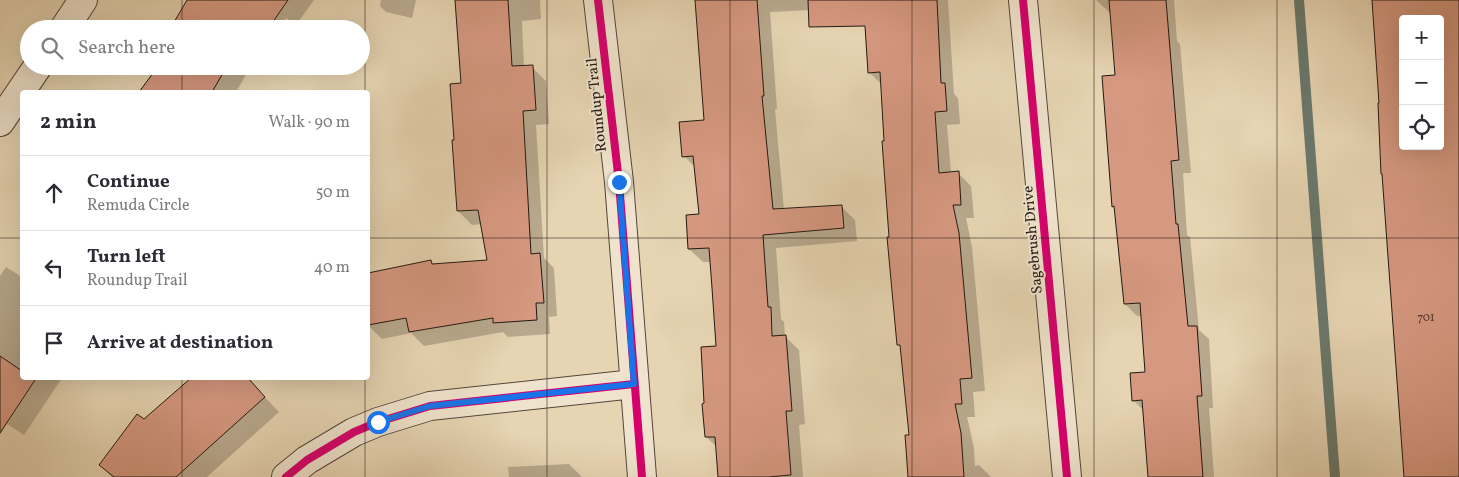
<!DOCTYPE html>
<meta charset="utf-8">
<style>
:root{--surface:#fff;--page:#f2f2f3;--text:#2b2b33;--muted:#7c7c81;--line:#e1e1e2}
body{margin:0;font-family:Vollkorn,serif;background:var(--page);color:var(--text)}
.controls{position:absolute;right:15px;top:15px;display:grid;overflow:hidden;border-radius:5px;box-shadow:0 5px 20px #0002}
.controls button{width:45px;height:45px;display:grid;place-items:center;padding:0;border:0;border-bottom:1px solid var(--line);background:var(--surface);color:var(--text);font:25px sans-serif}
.stop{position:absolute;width:15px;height:15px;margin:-11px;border:4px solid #1a73e8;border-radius:50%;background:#fff}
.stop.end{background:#1a73e8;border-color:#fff;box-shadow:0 1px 5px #0008}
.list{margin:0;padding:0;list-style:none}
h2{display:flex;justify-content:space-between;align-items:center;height:65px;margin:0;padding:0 20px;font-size:21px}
h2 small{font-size:16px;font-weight:400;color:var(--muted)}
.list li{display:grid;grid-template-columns:32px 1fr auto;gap:15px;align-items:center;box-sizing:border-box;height:75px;padding:0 20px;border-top:1px solid var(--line)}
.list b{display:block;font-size:19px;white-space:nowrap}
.list p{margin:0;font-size:16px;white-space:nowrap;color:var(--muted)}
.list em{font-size:16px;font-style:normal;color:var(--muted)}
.icon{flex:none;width:28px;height:28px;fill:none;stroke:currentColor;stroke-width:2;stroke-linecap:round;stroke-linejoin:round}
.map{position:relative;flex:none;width:1459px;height:477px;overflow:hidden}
.search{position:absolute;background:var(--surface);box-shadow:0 5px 20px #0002;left:20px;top:20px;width:350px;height:55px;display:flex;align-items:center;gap:12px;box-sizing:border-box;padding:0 18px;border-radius:28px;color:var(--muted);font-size:19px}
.panel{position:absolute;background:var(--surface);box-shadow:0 5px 20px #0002;left:20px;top:90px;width:350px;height:290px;border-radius:5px}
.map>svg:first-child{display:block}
</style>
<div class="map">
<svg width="1459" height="477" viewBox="0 0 1459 477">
<rect width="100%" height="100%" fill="#e6d4b2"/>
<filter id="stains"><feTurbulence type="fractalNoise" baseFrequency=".004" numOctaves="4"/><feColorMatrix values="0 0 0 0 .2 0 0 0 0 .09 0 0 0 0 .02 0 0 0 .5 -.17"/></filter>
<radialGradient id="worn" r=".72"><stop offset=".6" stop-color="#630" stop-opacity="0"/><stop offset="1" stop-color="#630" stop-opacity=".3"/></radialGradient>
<path fill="#0003" d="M 188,0 L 314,0 L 296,25 L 286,18 L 278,29 L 171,29 Z
M 381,0 L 416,0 L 412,18 L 386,12 L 380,6 Z
M 456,0 L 540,0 L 541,19 L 522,21 L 524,67 L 532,67 L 546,81 L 549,124 L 536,125 L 544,258 L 554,268 L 557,316 L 549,317 L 550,334 L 508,337 L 503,332 L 424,346 L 411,333 L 382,339 L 370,327 L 368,329 L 368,274 L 431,262 L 434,265 L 488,261 L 482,224 L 472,225 L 458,211 L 455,141 L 462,85 Z
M 697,0 L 810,0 L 810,10 L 770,12 L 777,109 L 775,109 L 784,210 L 842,207 L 855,220 L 857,241 L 776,248 L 781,319 L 784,322 L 785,336 L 799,350 L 805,424 L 799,425 L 803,477 L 719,477 L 717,447 L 706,437 L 706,405 L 717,347 L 711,262 L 703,262 L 689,249 L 700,216 L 696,168 L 684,156 L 705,121 Z
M 863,0 L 948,0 L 954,94 L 958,98 L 960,124 L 947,125 L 951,173 L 958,173 L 971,186 L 974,218 L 966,218 L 972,247 L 985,391 L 973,392 L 975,417 L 967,417 L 974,448 L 975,466 L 979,465 L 991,477 L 909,477 L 910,436 L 902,349 L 898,344 L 890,238 L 882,85 L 869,72 Z
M 1096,0 L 1174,0 L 1177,41 L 1180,44 L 1191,173 L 1183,173 L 1187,235 L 1190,237 L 1199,330 L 1209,339 L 1213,408 L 1209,408 L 1214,477 L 1149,477 L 1144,411 L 1133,400 L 1146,373 L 1142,316 L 1137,316 L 1125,304 L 1116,209 L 1113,206 L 1116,76 L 1111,14 Z
M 152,66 L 251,66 L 236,92 L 141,92 L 156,70 Z
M 6,267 L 22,277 L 22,378 L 62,378 L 24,435 L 7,424 L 0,435 L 0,276 Z
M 193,378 L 247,378 L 279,412 L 207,477 L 111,477 L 111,476 L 100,465 L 144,421 Z
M 569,464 L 582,477 L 509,477 L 508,467 Z"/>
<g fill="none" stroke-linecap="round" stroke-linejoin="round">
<path stroke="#69786c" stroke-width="10" d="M 1299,0 L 1335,477"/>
</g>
<path fill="#d59880" stroke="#241812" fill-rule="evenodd" d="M 187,0 L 288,0 L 268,29 L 170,29 Z
M 455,0 L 508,0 L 512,66 L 533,65 L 536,110 L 523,111 L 531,254 L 540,253 L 544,303 L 536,303 L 537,320 L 493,323 L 493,318 L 409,332 L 406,318 L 368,325 L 368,273 L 431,260 L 432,264 L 487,260 L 478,210 L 457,211 L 452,140 L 454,140 L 450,84 L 461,83 Z
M 695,0 L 757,0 L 764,96 L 762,96 L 773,209 L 842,205 L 844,228 L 763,235 L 768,307 L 771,307 L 772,336 L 786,335 L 792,411 L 786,411 L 791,475 L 768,477 L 718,477 L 715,437 L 705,437 L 702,404 L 704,403 L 701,347 L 716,346 L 712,288 L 709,248 L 688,249 L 686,215 L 699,214 L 693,156 L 682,157 L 679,122 L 704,120 Z
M 808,0 L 937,0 L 941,83 L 945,83 L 947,111 L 935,112 L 939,173 L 959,171 L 961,205 L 953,205 L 959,233 L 972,378 L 960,379 L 962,404 L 955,404 L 961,433 L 964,477 L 908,477 L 905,435 L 909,435 L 900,345 L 897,345 L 887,237 L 889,237 L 882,141 L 884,141 L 880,72 L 868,73 L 865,26 L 809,27 Z
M 1109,0 L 1166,0 L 1179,160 L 1171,161 L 1176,224 L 1178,224 L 1188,326 L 1197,326 L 1202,396 L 1197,396 L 1203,477 L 1148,477 L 1142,400 L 1132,401 L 1130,373 L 1145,372 L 1140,303 L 1124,304 L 1114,206 L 1112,207 L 1102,76 L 1115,75 Z
M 1372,0 L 1459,0 L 1459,477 L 1404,477 L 1382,174 L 1381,174 L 1378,103 L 1379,103 ZM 1403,19 L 1440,19 L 1440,146 L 1403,146 Z
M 151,66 L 227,66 L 212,92 L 139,92 L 156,69 Z
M 0,356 L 22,371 L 22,378 L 32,378 L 35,380 L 0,433 Z
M 191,378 L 248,378 L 265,397 L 176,477 L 114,477 L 99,465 L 137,414 L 144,419 Z"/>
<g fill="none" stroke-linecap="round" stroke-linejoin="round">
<defs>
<path id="minor" d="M 598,0 L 619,182 L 642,477
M 1023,0 L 1067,477
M 286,477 L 307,460 L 354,432 L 378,422 L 430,406 L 634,384"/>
<path id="tertiary" d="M 64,29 L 83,0
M 0,122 L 38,66"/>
</defs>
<use href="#minor" stroke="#54473a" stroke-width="30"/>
<use href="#tertiary" stroke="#54473a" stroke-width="30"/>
<use href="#minor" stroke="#efe3cd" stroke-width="28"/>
<use href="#tertiary" stroke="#efe3cd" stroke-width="28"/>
<defs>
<path id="cycleway" d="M 598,0 L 619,182 L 642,477
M 1023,0 L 1067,477
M 286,477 L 307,460 L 354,432 L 378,422 L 430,406 L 634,384"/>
</defs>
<use href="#cycleway" stroke="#efe3cd" stroke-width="11"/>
<use href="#cycleway" stroke="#d6006c" stroke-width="8"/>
</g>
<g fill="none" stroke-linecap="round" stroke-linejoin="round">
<path stroke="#1a73e8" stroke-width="6" d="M 378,422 L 430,406 L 634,384 L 619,182"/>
</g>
<path fill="none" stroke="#241812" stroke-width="1" stroke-opacity="0.55" d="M 182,0 L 182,29M 365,0 L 365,92M 547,0 L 547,477M 730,0 L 730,477M 912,0 L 912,477M 1094,0 L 1094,477M 1277,0 L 1277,477M 182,66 L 182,92M 0,238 L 22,238M 368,238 L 1459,238M 182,378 L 182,477M 365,378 L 365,477"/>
<g text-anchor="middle" stroke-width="4" stroke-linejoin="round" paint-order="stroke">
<g font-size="12" fill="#50382e">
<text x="1426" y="321">701</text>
</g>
<g font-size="15" fill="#241812" stroke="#efe3cd">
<text transform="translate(596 105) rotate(-96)" y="5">Roundup Trail</text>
<text transform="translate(1032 240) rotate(-95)" y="5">Sagebrush Drive</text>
</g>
</g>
<rect width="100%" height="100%" filter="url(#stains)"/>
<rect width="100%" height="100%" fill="url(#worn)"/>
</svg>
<div class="controls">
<button>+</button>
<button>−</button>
<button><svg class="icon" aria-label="locate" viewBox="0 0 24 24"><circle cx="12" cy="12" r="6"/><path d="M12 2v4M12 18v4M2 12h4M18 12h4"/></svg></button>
</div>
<div class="stop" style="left:378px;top:422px"></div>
<div class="stop end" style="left:619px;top:182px"></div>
<div class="search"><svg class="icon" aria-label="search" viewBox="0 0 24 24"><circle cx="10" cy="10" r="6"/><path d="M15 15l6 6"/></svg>Search here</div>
<section class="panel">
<h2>2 min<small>Walk · 90 m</small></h2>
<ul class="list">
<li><svg class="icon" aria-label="ahead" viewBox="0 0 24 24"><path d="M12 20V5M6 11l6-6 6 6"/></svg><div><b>Continue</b><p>Remuda Circle</p></div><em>50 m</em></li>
<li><svg class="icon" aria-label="left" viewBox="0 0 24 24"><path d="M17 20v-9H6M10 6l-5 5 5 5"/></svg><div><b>Turn left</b><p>Roundup Trail</p></div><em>40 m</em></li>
<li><svg class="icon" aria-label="arrive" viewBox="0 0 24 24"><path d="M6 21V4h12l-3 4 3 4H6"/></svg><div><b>Arrive at destination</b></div></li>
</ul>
</section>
</div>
